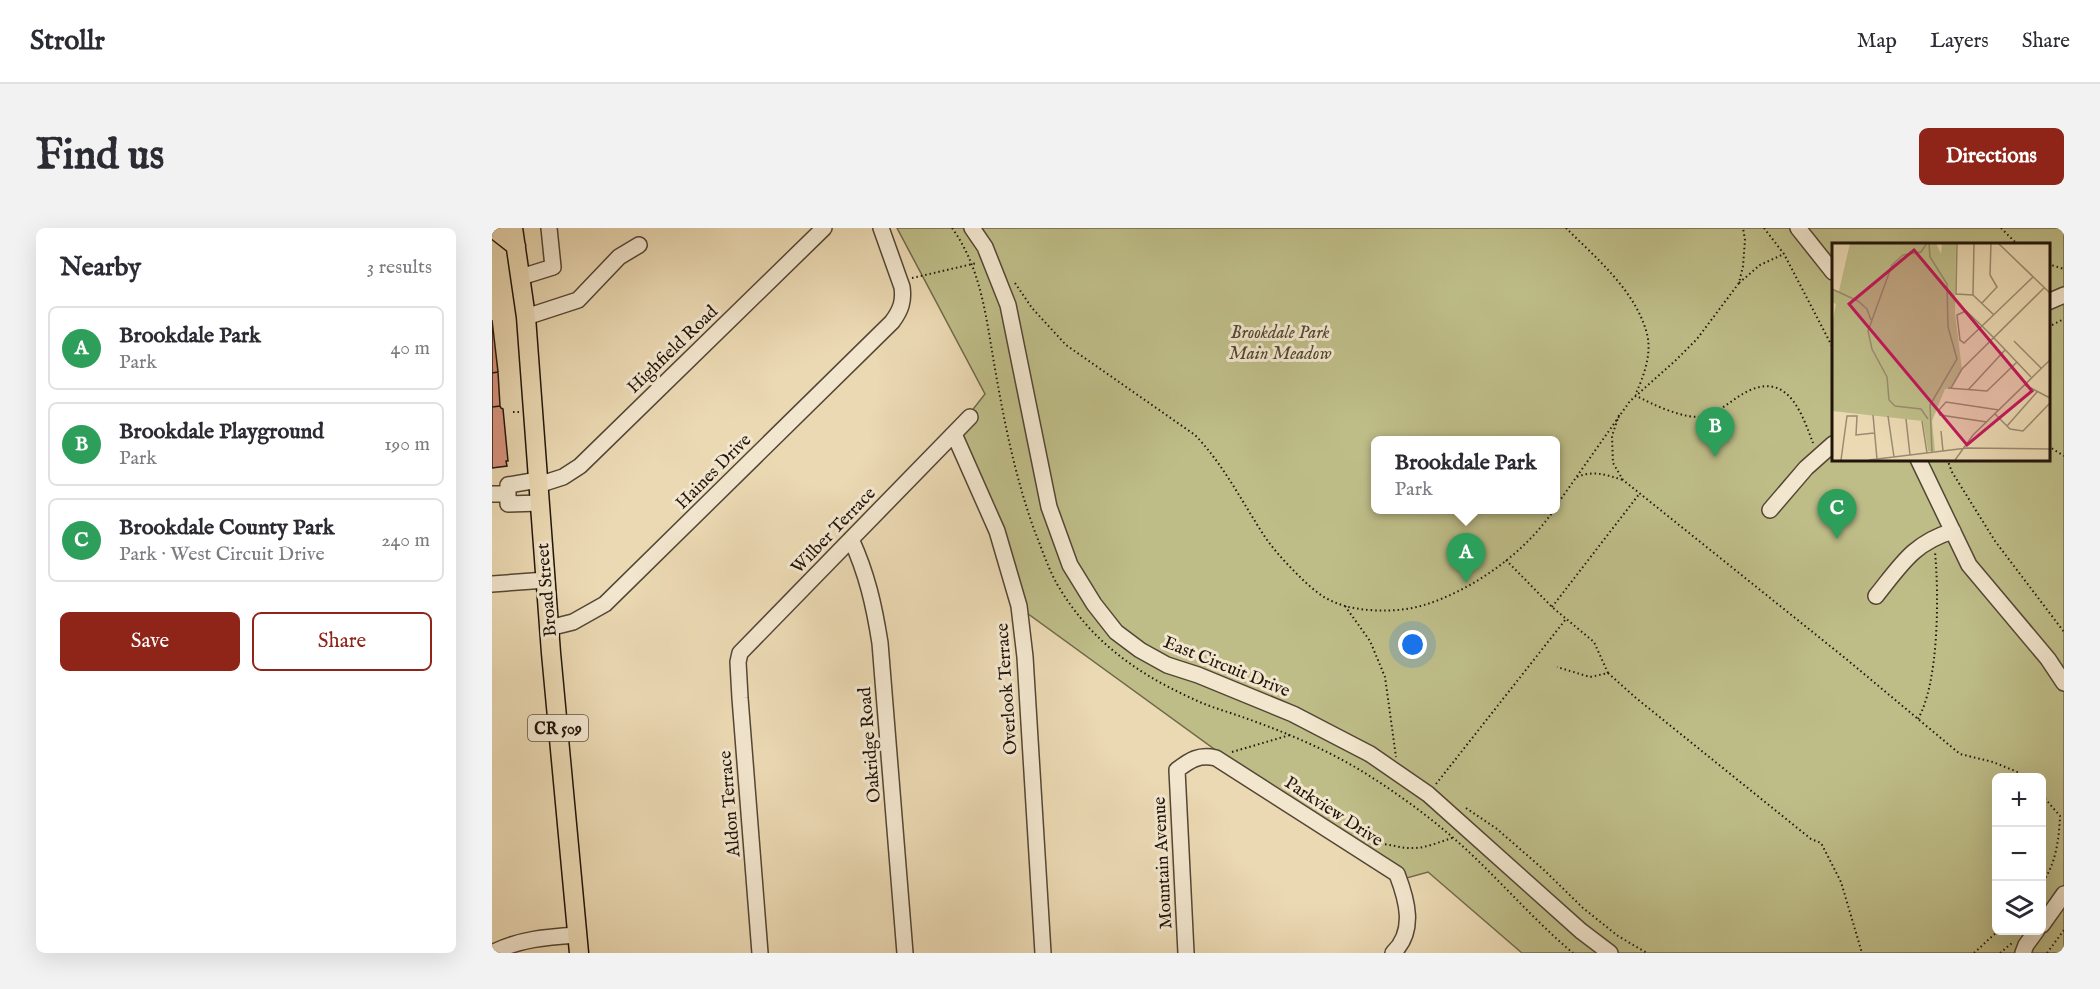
<!DOCTYPE html>
<meta charset="utf-8">
<style>
:root{--surface:#fff;--page:#f2f2f3;--text:#2b2b33;--muted:#7c7c81;--line:#e1e1e2;--accent:#8f2418}
body{margin:0;font-family:"IM FELL English",serif;background:var(--page);color:var(--text)}
.controls{position:absolute;right:18px;bottom:18px;display:grid;overflow:hidden;border-radius:9px;box-shadow:0 6px 24px #0002}
.controls button{width:54px;height:54px;display:grid;place-items:center;padding:0;border:0;border-bottom:2px solid var(--line);background:var(--surface);color:var(--text);font:30px sans-serif}
.you{position:absolute;left:921px;top:417px;width:21px;height:21px;margin:-15px;border:4px solid #fff;border-radius:50%;background:#1a73e8;box-shadow:0 0 0 9px #1a73e833}
.badge{display:grid;place-items:center;width:39px;height:39px;border-radius:50%;background:var(--accent);color:#fff;font-size:20px;font-weight:700}
.pin{position:absolute;translate:-50% -50px;filter:drop-shadow(0 2px 3px #0008)}
.pin::after{content:'';position:absolute;top:32px;width:21px;height:18px;background:inherit;clip-path:polygon(0 0,100% 0,50% 100%)}
.popup{position:absolute;left:879px;top:208px;width:189px;height:78px;box-sizing:border-box;display:grid;place-content:center;border-radius:9px;background:var(--surface);filter:drop-shadow(0 2px 4px #0005);font-size:20px;white-space:nowrap;color:var(--muted)}
.popup b{font-size:22px;color:var(--text)}
.popup::after{content:'';position:absolute;left:50%;top:100%;margin-left:-12px;border:12px solid transparent;border-top-color:var(--surface)}
.list{margin:0;padding:0;list-style:none}
h2{display:flex;justify-content:space-between;align-items:center;height:78px;margin:0;padding:0 24px;font-size:26px}
h2 small{font-size:20px;font-weight:400;color:var(--muted)}
.list li{display:grid;grid-template-columns:39px 1fr auto;gap:18px;align-items:center;box-sizing:border-box;height:84px;margin:0 12px 12px;padding:0 12px;border:2px solid var(--line);border-radius:9px}
.list b{display:block;font-size:22px;white-space:nowrap}
.list p{margin:0;font-size:20px;white-space:nowrap;color:var(--muted)}
.list em{font-size:20px;font-style:normal;color:var(--muted)}
.actions{display:flex;gap:12px;padding:18px 24px}
.actions a{flex:1;padding:14px 0;border:2px solid var(--accent);border-radius:9px;text-align:center;font-size:21px;color:var(--accent)}
.actions .main{background:var(--accent);color:#fff}
.icon{flex:none;width:33px;height:33px;fill:none;stroke:currentColor;stroke-width:2;stroke-linecap:round;stroke-linejoin:round}
.map{position:relative;flex:none;width:1572px;height:725px;overflow:hidden;border-radius:9px}
header{display:flex;align-items:center;gap:36px;box-sizing:border-box;height:84px;padding:0 30px;background:var(--surface);border-bottom:2px solid var(--line)}
header strong{font-size:28px}
nav{display:flex;gap:33px;margin-inline-start:auto;font-size:21px}
.intro{display:flex;align-items:center;justify-content:space-between;box-sizing:border-box;height:144px;padding:0 36px}
h1{margin:0;font-size:42px}
.button{padding:15px 27px;border-radius:9px;background:var(--accent);color:#fff;font-size:21px;font-weight:700}
main{display:flex;gap:36px;padding:0 36px}
aside{flex:1;background:var(--surface);border-radius:9px;box-shadow:0 6px 24px #0002}
.map>svg:first-child{display:block}
</style>
<header>
<strong>Strollr</strong>
<nav><a>Map</a><a>Layers</a><a>Share</a></nav>
</header>
<div class="intro"><h1>Find us</h1><a class="button">Directions</a></div>
<main>
<aside>
<h2>Nearby<small>3 results</small></h2>
<ul class="list">
<li><span class="badge" style="background:#2e9e5b">A</span><div><b>Brookdale Park</b><p>Park</p></div><em>40 m</em></li>
<li><span class="badge" style="background:#2e9e5b">B</span><div><b>Brookdale Playground</b><p>Park</p></div><em>190 m</em></li>
<li><span class="badge" style="background:#2e9e5b">C</span><div><b>Brookdale County Park</b><p>Park · West Circuit Drive</p></div><em>240 m</em></li>
</ul>
<div class="actions"><a class="main">Save</a><a>Share</a></div>
</aside>
<div class="map">
<svg width="1572" height="725" viewBox="0 0 1572 725">
<rect width="100%" height="100%" fill="#ebd9b3"/>
<filter id="stains"><feTurbulence type="fractalNoise" baseFrequency=".00333" numOctaves="4"/><feColorMatrix values="0 0 0 0 .2 0 0 0 0 .09 0 0 0 0 .02 0 0 0 .5 -.17"/></filter>
<radialGradient id="worn" r=".72"><stop offset=".6" stop-color="#630" stop-opacity="0"/><stop offset="1" stop-color="#630" stop-opacity=".3"/></radialGradient>
<path fill="#bebd88" stroke="#70694a" stroke-width="1.5" fill-rule="evenodd" d="M 405,0 L 1572,0 L 1572,725 L 1030,725 L 936,644 L 904,653 L 521,375 L 468,198 L 493,166 ZM 1341,16 L 1556,16 L 1556,231 L 1341,231 ZM 884,212 L 1064,212 L 1064,282 L 884,282 ZM 1504,550 L 1550,550 L 1550,702 L 1504,702 Z"/>
<path fill="#d8947e" stroke="#21150b" stroke-width="1.5" d="M 0,92 L 6,144 L 0,145 Z
M 6,144 L 8,178 L 0,179 L 0,145 Z
M 8,178 L 9,180 L 11,181 L 16,233 L 14,233 L 15,238 L 0,240 L 0,179 Z"/>
<g fill="none" stroke-linecap="round" stroke-linejoin="round">
<defs>
<path id="minor" d="M 480,0 L 493,19 L 516,77 L 557,279 L 578,337 L 602,376 L 624,404 L 648,422 L 675,437 L 706,447 L 801,486 L 878,526 L 936,566 L 1089,703 L 1118,725
M 1306,0 L 1341,44
M 29,49 L 61,39 L 57,0
M 1556,74 L 1572,67
M 34,89 L 86,72 L 127,29 L 147,17
M 462,206 L 505,303 L 527,378 L 533,429 L 551,725
M 1426,231 L 1477,337 L 1556,431 L 1572,455
M 46,252 L 16,257 L 16,276 L 48,275
M 46,257 L 71,249 L 88,238 L 332,0
M 0,266 L 16,266
M 1278,282 L 1314,240 L 1341,216
M 359,311 C 375,346 382,377 388,415 L 413,725
M 0,356 L 54,352
M 1384,368 C 1409,337 1421,315 1461,303
M 57,400 L 81,394 L 113,376 L 400,94 C 409,82 412,73 410,59 L 389,0
M 1550,697 L 1572,666
M 0,725 C 27,711 55,709 85,707
M 268,725 L 248,470 L 246,434 L 248,425 L 478,189
M 694,725 L 685,542 C 698,532 707,526 724,530 L 905,646 C 915,672 924,703 901,725
M 1531,725 L 1534,717 L 1545,702"/>
<path id="major" d="M 1,0 L 24,18
M 21,0 L 34,89 L 59,425 L 87,725"/>
</defs>
<use href="#minor" stroke="#544635" stroke-width="18"/>
<use href="#major" stroke="#21150b" stroke-width="21"/>
<path stroke="#21150b" stroke-width="2" stroke-dasharray="1.5 3" stroke-linecap="butt" d="M 460,0 C 489,40 494,89 502,135 C 512,193 523,249 543,304 C 550,321 556,340 565,356 C 597,411 642,444 699,470 C 717,479 737,484 756,491 C 795,505 833,521 868,542 C 907,566 945,594 978,625 C 1013,658 1044,694 1081,725
M 1074,0 C 1104,30 1144,63 1155,106 C 1160,125 1152,148 1144,165
M 1272,0 L 1292,26 L 1341,120
M 1509,0 L 1525,16
M 1365,14 L 1366,16
M 1556,36 L 1572,41
M 420,50 L 485,35
M 523,55 L 540,80 L 574,117 L 703,207 C 732,237 750,274 773,309 C 784,325 798,339 812,353 C 821,361 831,370 842,374 C 853,379 865,381 877,382 C 904,384 925,381 949,371 C 993,353 1035,321 1062,282
M 1247,55 L 1268,37 L 1292,26
M 1556,99 L 1572,91
M 1143,167 C 1159,176 1195,193 1213,188 C 1231,183 1244,167 1261,161 C 1298,147 1311,189 1321,215
M 21,184 L 28,184
M 1127,187 L 1120,208 L 1121,235 L 1131,252 L 1353,430 L 1468,526 L 1501,534 L 1528,545 L 1533,550
M 1556,218 L 1572,228
M 1455,231 L 1460,244 L 1503,313 L 1572,404
M 1085,249 C 1101,242 1115,247 1131,252
M 1064,278 L 1138,173 L 1184,132 L 1205,111 L 1247,55 L 1251,38 L 1253,12 L 1251,0
M 1014,332 L 1060,379 L 1102,414 L 1116,445 L 1098,449 L 1065,439
M 853,378 L 878,413 L 893,449 L 904,529
M 1060,379 L 1148,265
M 1116,445 L 1144,470 L 1319,611 L 1329,615 L 1349,654 L 1370,725
M 1426,491 C 1447,454 1447,367 1443,324
M 740,524 L 798,507
M 944,556 L 1074,391
M 1550,567 L 1568,588 C 1567,611 1564,636 1550,655
M 974,580 L 1005,601 L 1051,641 L 1091,680 L 1126,708 L 1155,725
M 884,616 C 896,615 906,620 918,620 C 932,621 947,614 960,610
M 1482,725 L 1507,702
M 1508,725 L 1520,715
M 1555,725 L 1572,702"/>
<use href="#minor" stroke="#f2e6ce" stroke-width="15"/>
<use href="#major" stroke="#ebd9b3" stroke-width="18"/>
</g>
<g text-anchor="middle" stroke-width="6" stroke-linejoin="round" paint-order="stroke">
<rect fill="#f2e6ce" stroke="#605446" stroke-width="1.5" x="36" y="487" width="60" height="26" rx="4.5"/>
<g font-size="16" font-weight="bold" fill="#21150b">
<text x="66" y="506">CR 509</text>
</g>
<g font-size="18" font-style="italic" fill="#504730" stroke="#f2e6ce">
<text x="788" y="110">Brookdale Park<tspan x="788" dy="21">Main Meadow</tspan></text>
</g>
<g font-size="18" fill="#21150b" stroke="#f2e6ce">
<text transform="translate(180 121) rotate(-44)" y="6">Highfield Road</text>
<text transform="translate(221 243) rotate(-45)" y="6">Haines Drive</text>
<text transform="translate(341 302) rotate(-46)" y="6">Wilber Terrace</text>
<text transform="translate(54 362) rotate(-95)" y="6">Broad Street</text>
<text transform="translate(735 438) rotate(22)" y="6">East Circuit Drive</text>
<text transform="translate(514 461) rotate(-94)" y="6">Overlook Terrace</text>
<text transform="translate(377 517) rotate(-95)" y="6">Oakridge Road</text>
<text transform="translate(237 576) rotate(-95)" y="6">Aldon Terrace</text>
<text transform="translate(842 583) rotate(33)" y="6">Parkview Drive</text>
<text transform="translate(670 635) rotate(-93)" y="6">Mountain Avenue</text>
</g>
</g>
<g transform="translate(1340 15)">
<rect width="218" height="218" fill="#ebd9b3"/>
<path d="M 18,0 L 104,0 L 109,11 L 110,0 L 124,0 L 123,70 L 130,127 L 118,145 L 113,146 L 100,178 L 103,208 L 96,208 L 91,178 L 0,168 L 0,81 L 4,61 L 0,59 L 0,47 L 7,48 Z" fill="#bebd88"/>
<path fill="none" stroke="#9a8b70" stroke-width="1.5" d="M 95,0 L 89,9 L 71,12 L 60,22 L 36,88 L 40,106 L 55,134 L 57,157 L 63,163 L 89,166 L 96,176M 125,0 L 124,51 L 141,52M 166,0 L 218,50M 97,1 L 98,14 L 115,41 L 116,84 L 125,116 L 98,162 L 100,210M 0,46 L 26,58 L 35,66 L 39,77M 141,52 L 142,0M 141,52 L 162,72M 150,60 L 165,44 L 158,32 L 159,0M 182,98 L 209,125M 199,134 L 162,95 L 150,83 L 134,68 L 125,72 L 128,97 L 132,100 L 150,83 L 201,34M 193,142 L 218,155M 116,145 L 155,148 L 185,119M 119,145 L 130,126 L 212,45M 136,147 L 173,107M 163,171 L 178,186 L 191,188 L 218,160M 41,172 L 45,216M 56,173 L 62,214M 74,176 L 78,212M 90,178 L 95,210M 155,179 L 108,172 L 106,168 L 114,159 L 167,167M 175,183 L 205,149M 109,188 L 111,208M 9,217 L 15,173 L 25,173 L 24,192 L 42,190M 37,217 L 135,205 L 218,206M 123,217 L 141,192 L 218,117"/>
<path fill="#c2185b" fill-opacity="0.15" stroke="#c2185b" stroke-width="3" d="M 82,7 L 200,148 L 135,202 L 17,61 Z"/>
<rect width="218" height="218" fill="none" stroke="#21150b" stroke-width="3"/>
</g>
<rect width="100%" height="100%" filter="url(#stains)"/>
<rect width="100%" height="100%" fill="url(#worn)"/>
</svg>
<div class="controls">
<button>+</button>
<button>−</button>
<button><svg class="icon" aria-label="layers" viewBox="0 0 24 24"><path d="M12 4l9 5-9 5-9-5zM3 14l9 5 9-5"/></svg></button>
</div>
<div class="you"></div>
<div class="pin badge" style="left:974px;top:355px;background:#2e9e5b">A</div>
<div class="popup"><b>Brookdale Park</b>Park</div>
<div class="pin badge" style="left:1223px;top:229px;background:#2e9e5b">B</div>
<div class="pin badge" style="left:1345px;top:311px;background:#2e9e5b">C</div>
</div>
</main>
